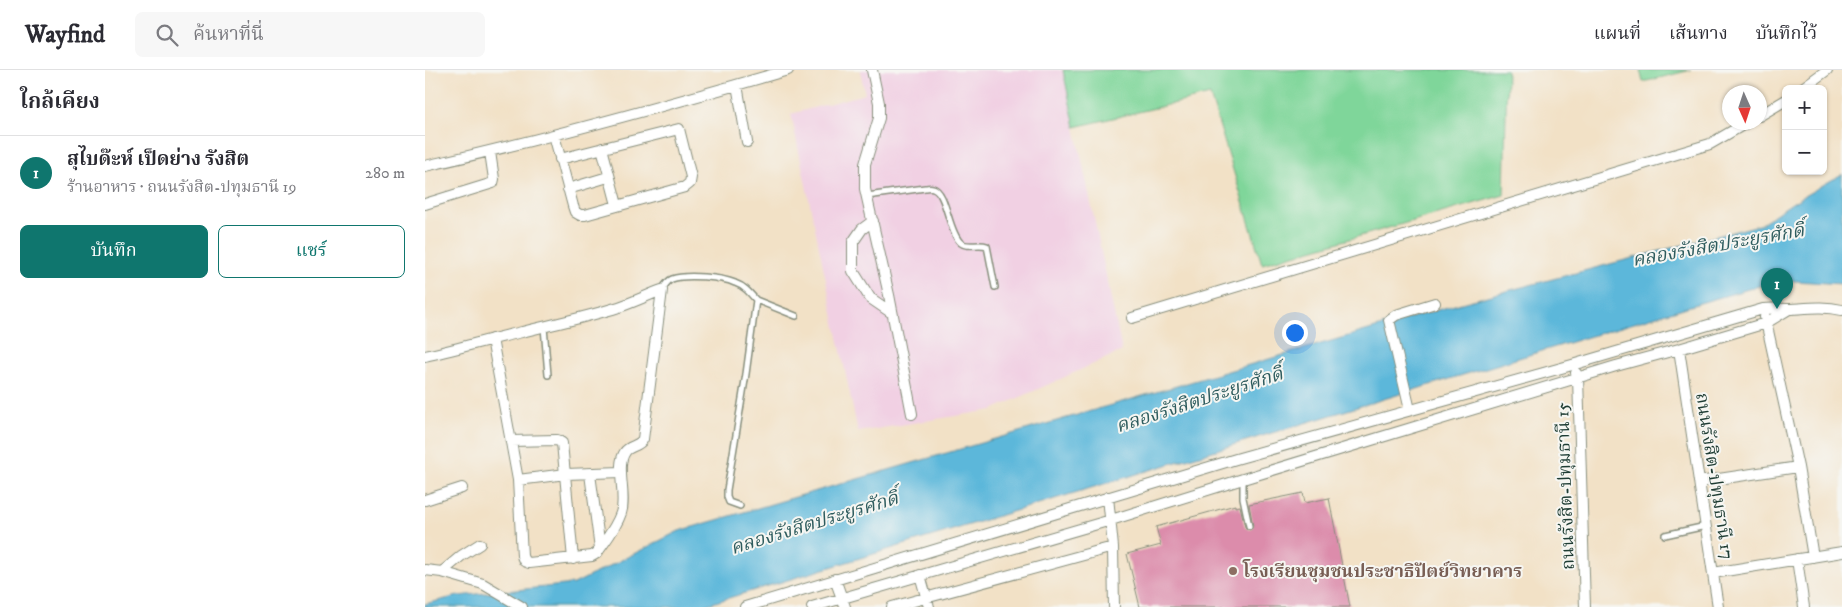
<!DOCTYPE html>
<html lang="th">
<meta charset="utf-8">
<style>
:root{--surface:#fff;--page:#f7f7f7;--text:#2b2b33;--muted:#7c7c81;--line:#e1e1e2;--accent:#0f766e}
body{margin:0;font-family:"IM FELL DW Pica","Noto Serif Thai",serif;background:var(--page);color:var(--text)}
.controls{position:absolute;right:15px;top:15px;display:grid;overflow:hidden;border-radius:8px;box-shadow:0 1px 4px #0004}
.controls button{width:45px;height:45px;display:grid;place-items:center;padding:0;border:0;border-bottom:1px solid var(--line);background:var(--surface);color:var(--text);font:25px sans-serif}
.compass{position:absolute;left:1297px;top:15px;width:45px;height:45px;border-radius:50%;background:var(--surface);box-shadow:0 1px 4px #0004;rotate:177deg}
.you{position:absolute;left:869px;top:262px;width:18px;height:18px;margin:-12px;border:4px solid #fff;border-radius:50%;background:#1a73e8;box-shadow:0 0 0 8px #1a73e833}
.badge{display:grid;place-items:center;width:32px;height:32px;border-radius:50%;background:var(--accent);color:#fff;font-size:16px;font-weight:700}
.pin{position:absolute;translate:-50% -41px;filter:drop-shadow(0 1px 2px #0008)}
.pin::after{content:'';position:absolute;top:26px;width:18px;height:15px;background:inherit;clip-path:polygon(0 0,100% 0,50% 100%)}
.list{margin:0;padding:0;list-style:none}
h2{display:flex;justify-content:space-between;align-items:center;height:65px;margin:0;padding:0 20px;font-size:21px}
h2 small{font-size:16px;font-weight:400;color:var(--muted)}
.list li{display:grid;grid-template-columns:32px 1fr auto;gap:15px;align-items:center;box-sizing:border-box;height:75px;padding:0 20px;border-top:1px solid var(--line)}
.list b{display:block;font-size:19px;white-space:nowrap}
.list p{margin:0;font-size:16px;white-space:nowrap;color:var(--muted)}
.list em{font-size:16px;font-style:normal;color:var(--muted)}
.actions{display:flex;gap:10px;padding:15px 20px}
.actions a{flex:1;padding:11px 0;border:1px solid var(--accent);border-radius:8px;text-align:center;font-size:18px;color:var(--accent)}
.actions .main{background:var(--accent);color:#fff}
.icon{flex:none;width:28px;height:28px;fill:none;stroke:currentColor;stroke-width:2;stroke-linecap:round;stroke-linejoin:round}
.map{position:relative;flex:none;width:1417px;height:537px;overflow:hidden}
header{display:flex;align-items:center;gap:30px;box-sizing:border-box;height:70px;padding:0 25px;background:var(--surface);border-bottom:1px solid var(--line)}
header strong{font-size:24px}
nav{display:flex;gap:28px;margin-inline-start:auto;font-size:18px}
.search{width:350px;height:45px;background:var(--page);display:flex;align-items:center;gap:12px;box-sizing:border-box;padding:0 18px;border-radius:8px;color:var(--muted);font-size:19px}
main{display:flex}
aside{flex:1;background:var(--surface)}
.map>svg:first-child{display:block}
</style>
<header>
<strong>Wayfind</strong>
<div class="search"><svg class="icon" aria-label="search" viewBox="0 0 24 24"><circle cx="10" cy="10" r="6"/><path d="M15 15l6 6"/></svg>ค้นหาที่นี่</div>
<nav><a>แผนที่</a><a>เส้นทาง</a><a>บันทึกไว้</a></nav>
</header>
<main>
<aside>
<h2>ใกล้เคียง<small></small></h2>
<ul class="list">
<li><span class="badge">1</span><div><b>สุไบด๊ะห์ เป็ดย่าง รังสิต</b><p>ร้านอาหาร · ถนนรังสิต-ปทุมธานี 19</p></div><em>280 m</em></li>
</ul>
<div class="actions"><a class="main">บันทึก</a><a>แชร์</a></div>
</aside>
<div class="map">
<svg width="1417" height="537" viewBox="0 0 1417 537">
<rect width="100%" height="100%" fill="#f6f6f2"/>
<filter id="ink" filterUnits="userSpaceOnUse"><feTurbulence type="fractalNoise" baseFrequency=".02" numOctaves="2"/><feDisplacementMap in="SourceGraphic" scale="10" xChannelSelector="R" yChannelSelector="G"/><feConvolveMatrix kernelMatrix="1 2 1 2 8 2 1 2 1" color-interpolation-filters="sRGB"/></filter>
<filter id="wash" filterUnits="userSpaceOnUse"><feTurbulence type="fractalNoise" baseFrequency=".0096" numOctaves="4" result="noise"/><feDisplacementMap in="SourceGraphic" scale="20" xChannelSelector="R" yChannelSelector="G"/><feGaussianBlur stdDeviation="1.12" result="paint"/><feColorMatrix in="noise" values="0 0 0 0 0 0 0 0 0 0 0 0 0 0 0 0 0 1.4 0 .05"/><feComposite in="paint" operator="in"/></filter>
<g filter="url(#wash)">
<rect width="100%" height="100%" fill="#f2e1c6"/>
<path fill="#f1d0e3" d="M 435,0 L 638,0 L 697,281 L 567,340 L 433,362 L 366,44 L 440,24 Z"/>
<path fill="#7fd69a" stroke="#4f8a67" d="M 638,0 L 1082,0 L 1079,125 L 837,194 L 785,25 L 650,57 Z
M 1215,0 L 1266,0 L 1218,12 Z"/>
<path fill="#5cb7da" stroke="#3e7a87" d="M 1417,104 L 1417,214 L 1355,210 L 1275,233 L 274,537 L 0,537 L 0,534 L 33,526 L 149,514 L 254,461 L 1040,232 L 1334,155 L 1367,133 Z"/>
<g id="blocks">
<path fill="#dc8cab" d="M 878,423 L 880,433 L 904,428 L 925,537 L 715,537 L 702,484 L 736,475 L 731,457 L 810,435 L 810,437 L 815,436 L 820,457 L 825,460 L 828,456 L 824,434 Z"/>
</g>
</g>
<g filter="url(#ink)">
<use href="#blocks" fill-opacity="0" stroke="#888f7d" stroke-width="1"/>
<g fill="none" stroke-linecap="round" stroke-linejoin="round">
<defs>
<path id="service" d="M 442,126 L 500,118 C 503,118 505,117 508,118 C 522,122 523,162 536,173 C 542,178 554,173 562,176 L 570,217
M 237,220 C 240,215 242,211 247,209 C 261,204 297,207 310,213 C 319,216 324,222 331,230 L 321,304 L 302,420 L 302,427 L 304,432 L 315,436
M 331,230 L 371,246
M 119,257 L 123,305
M 818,409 L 818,428 L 824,456
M 1240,465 L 1281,456"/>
<path id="minor" d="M 447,0 L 454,33 L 454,48 L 440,94 L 440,119 L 464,225 L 487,344
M 312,15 L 322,72
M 1376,19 L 1402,0
M 1334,46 L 1361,30
M 129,65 L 148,136 L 150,142 L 155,145 L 160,145 L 260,117 L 265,113 L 266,107 L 254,59 L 135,89
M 177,78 L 192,135
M 0,96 C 122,69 243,35 363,0
M 143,119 L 183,107
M 0,134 L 68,113 L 69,109 L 65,82
M 448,151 L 437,159 L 428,172 L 428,201 L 445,228 L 467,243
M 1340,247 L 1373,397 L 1388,487
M 707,248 L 1285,74 L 1323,52
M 1254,279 L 1293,537
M 0,286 C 32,279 65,269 97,262 C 129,254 162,247 194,237 C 209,232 223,225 237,220 L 218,369 C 214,377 204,375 200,382 C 190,396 202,426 196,443 C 191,458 180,471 172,483 L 167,486 L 104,493 L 99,491 L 97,486 L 93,410 L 67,269
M 1151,303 L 1153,307 L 1160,537
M 985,340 L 964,250 L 971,245 L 1010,233
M 86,371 L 132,370 L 137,373 L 148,489
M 165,404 L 175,478
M 93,410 L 141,404 L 196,402
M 1274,412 L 1373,397
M 683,427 L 688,477 L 689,537
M 0,430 L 37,418
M 1372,489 L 1379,537
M 0,500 L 17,502 L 58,514 L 97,537
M 17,502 L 36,486 L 55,474
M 1288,503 L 1417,482
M 495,505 L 504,537
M 410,509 L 420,537
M 320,537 L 811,389 L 1147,295 L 1338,239 C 1348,238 1356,239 1366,239 C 1384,238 1399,236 1417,240
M 387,537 L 686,450 L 818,409 L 1191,296 L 1254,279 L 1341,253 L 1364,239
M 467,537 L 688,477"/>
</defs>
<use href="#service" stroke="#888f7d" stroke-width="8"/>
<use href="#minor" stroke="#888f7d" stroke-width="12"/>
<use href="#service" stroke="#fff" stroke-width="5"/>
<use href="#minor" stroke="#fff" stroke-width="10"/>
</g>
</g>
<circle fill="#8d6e63" stroke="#f6f6f2" stroke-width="2" cx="808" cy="501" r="5"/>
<g text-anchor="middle" stroke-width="4" stroke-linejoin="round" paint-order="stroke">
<g font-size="18" fill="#1f3d34" stroke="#f6f6f2">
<text transform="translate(1290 406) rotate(81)" y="6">ถนนรังสิต-ปทุมธานี 17</text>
<text transform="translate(1140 416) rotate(-92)" y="6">ถนนรังสิต-ปทุมธานี 15</text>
</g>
<g font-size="18" font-weight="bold" fill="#785e54" stroke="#f6f6f2" text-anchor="start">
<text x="818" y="507">โรงเรียนชุมชนประชาธิปัตย์วิทยาคาร</text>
</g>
<g font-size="19" font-style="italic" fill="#2e5c5e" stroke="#f6f6f2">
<text transform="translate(1293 174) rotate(-10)" y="7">คลองรังสิตประยูรศักดิ์</text>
<text transform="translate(774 329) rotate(-18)" y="7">คลองรังสิตประยูรศักดิ์</text>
<text transform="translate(389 452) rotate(-17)" y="7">คลองรังสิตประยูรศักดิ์</text>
</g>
</g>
</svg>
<div class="controls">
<button>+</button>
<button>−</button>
</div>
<svg class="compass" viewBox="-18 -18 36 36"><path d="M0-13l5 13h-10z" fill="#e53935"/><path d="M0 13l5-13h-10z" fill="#7c7c81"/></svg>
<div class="you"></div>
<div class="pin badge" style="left:1352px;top:239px">1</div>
</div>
</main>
